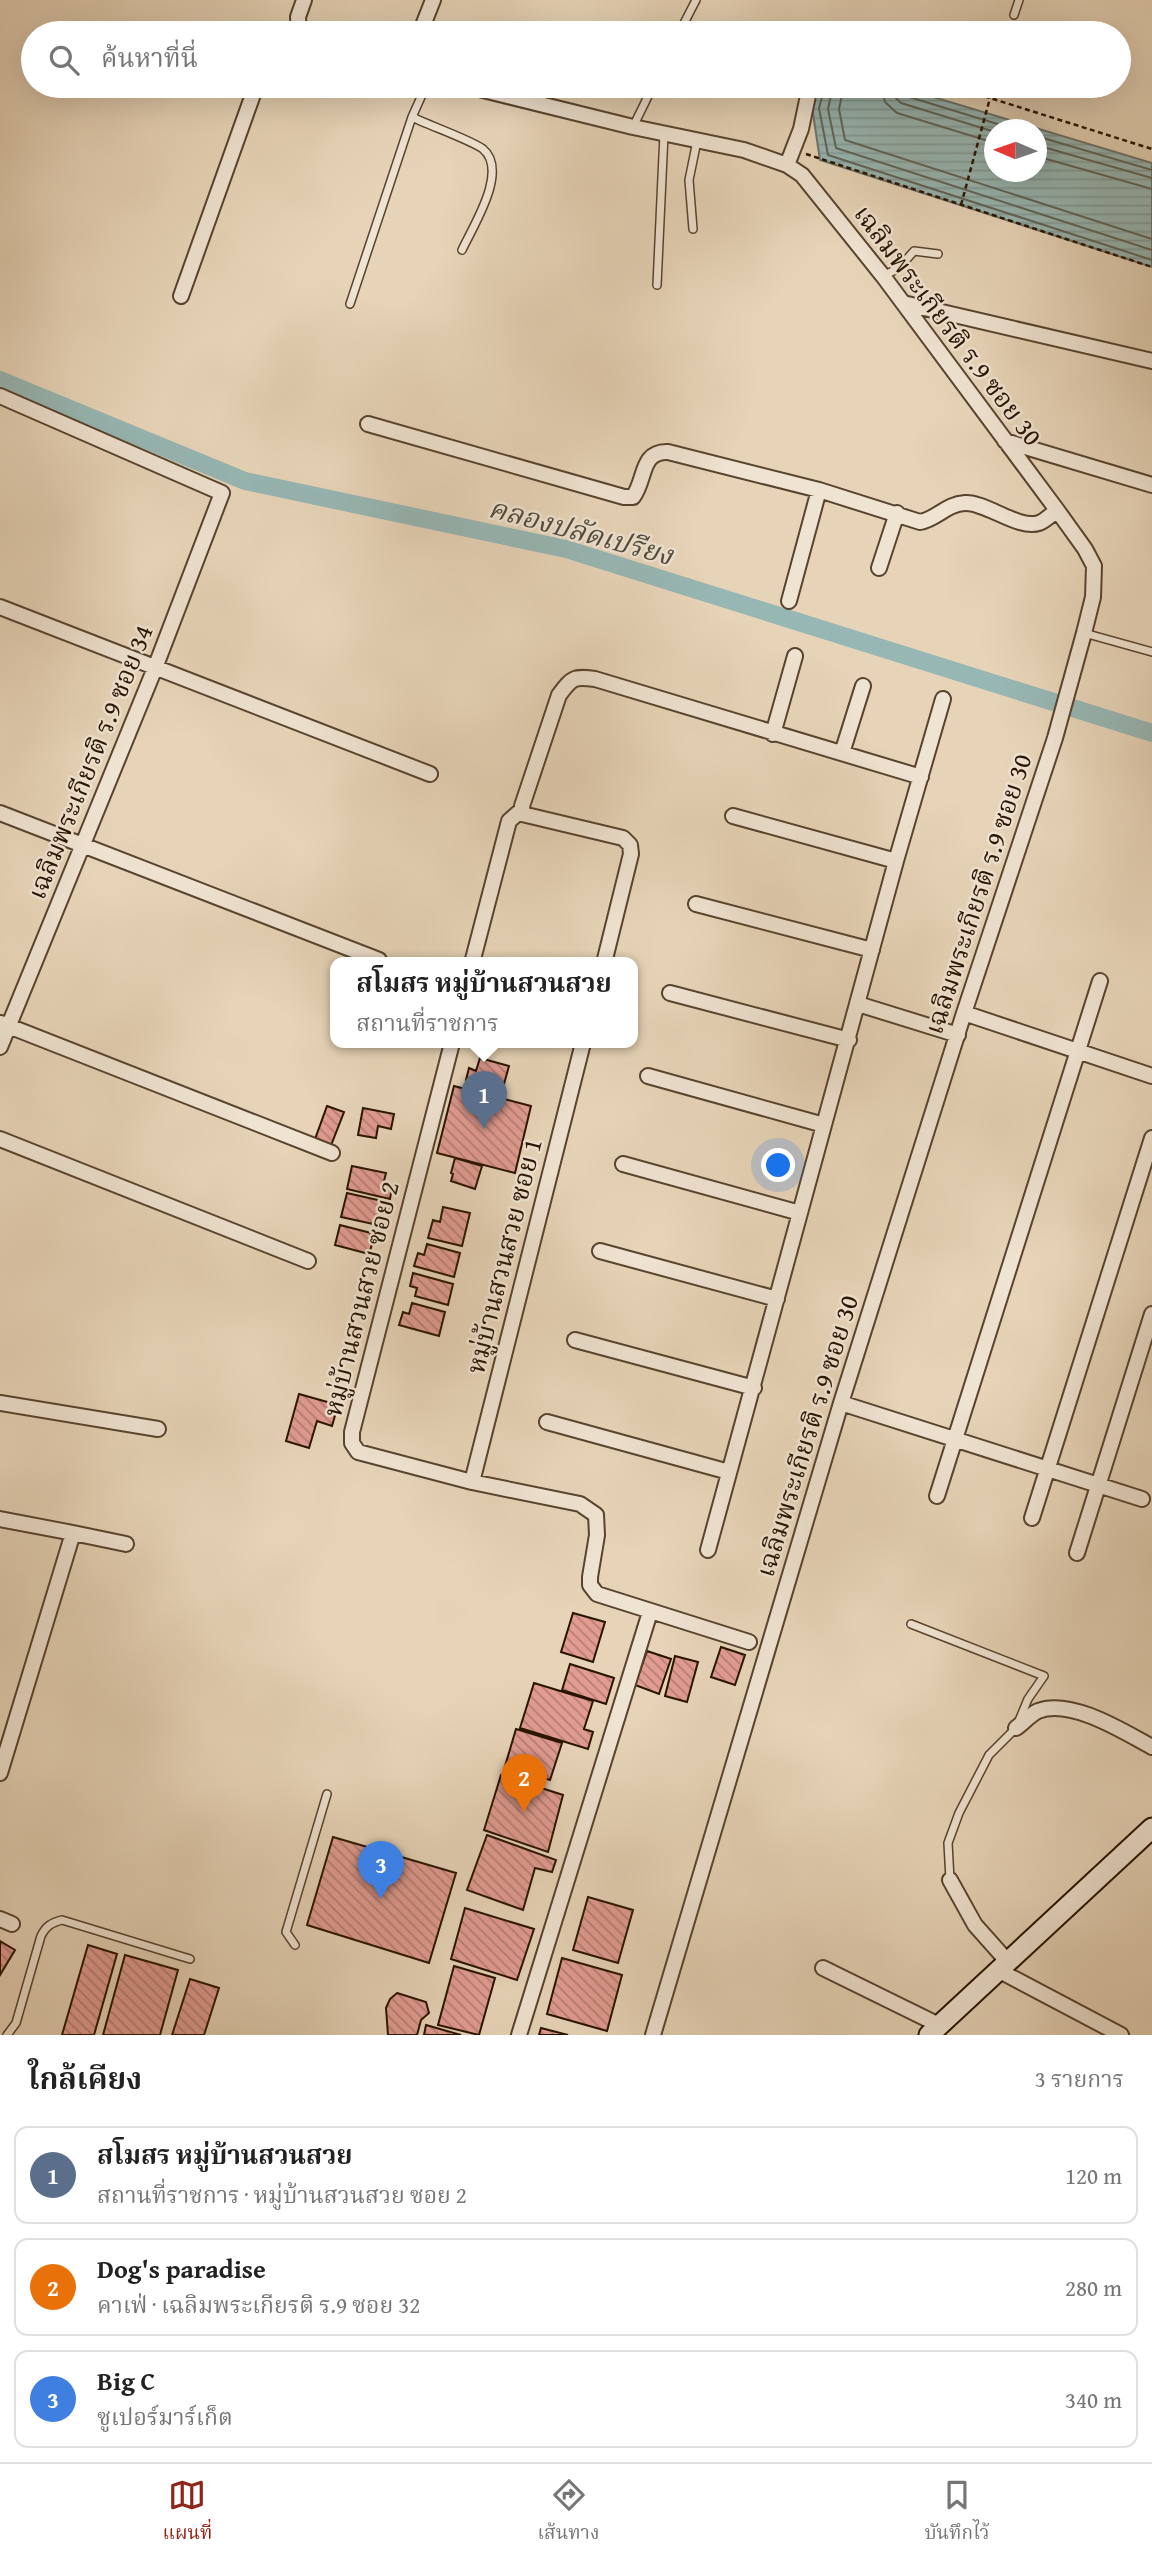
<!DOCTYPE html>
<html lang="th">
<meta charset="utf-8">
<style>
:root{--surface:#fff;--page:#f6f6f6;--text:#222;--muted:#767676;--line:#e0e0e0;--accent:#8f2418}
body{margin:0;font-family:"Gentium Book Plus","Noto Serif Thai",serif;background:var(--page);color:var(--text)}
.compass{position:absolute;left:984px;top:119px;width:63px;height:63px;border-radius:50%;background:var(--surface);box-shadow:0 7px 28px #0002;rotate:272deg}
.you{position:absolute;left:779px;top:1166px;width:24px;height:24px;margin:-18px;border:5px solid #fff;border-radius:50%;background:#1a73e8;box-shadow:0 0 0 10px #1a73e833}
.badge{display:grid;place-items:center;width:46px;height:46px;border-radius:50%;background:var(--accent);color:#fff;font-size:23px;font-weight:700}
.pin{position:absolute;translate:-50% -58px;filter:drop-shadow(0 2px 4px #0008)}
.pin::after{content:'';position:absolute;top:37px;width:24px;height:21px;background:inherit;clip-path:polygon(0 0,100% 0,50% 100%)}
.popup{position:absolute;left:330px;top:957px;width:308px;height:91px;box-sizing:border-box;display:grid;place-content:center;border-radius:14px;background:var(--surface);filter:drop-shadow(0 2px 5px #0005);font-size:23px;white-space:nowrap;color:var(--muted)}
.popup b{font-size:26px;color:var(--text)}
.popup::after{content:'';position:absolute;left:50%;top:100%;margin-left:-14px;border:14px solid transparent;border-top-color:var(--surface)}
.list{margin:0;padding:0;list-style:none}
h2{display:flex;justify-content:space-between;align-items:center;height:91px;margin:0;padding:0 28px;font-size:30px}
h2 small{font-size:23px;font-weight:400;color:var(--muted)}
.list li{display:grid;grid-template-columns:46px 1fr auto;gap:21px;align-items:center;box-sizing:border-box;height:98px;margin:0 14px 14px;padding:0 14px;border:2px solid var(--line);border-radius:14px}
.list b{display:block;font-size:26px;white-space:nowrap}
.list p{margin:0;font-size:23px;white-space:nowrap;color:var(--muted)}
.list em{font-size:23px;font-style:normal;color:var(--muted)}
.icon{flex:none;width:38px;height:38px;fill:none;stroke:currentColor;stroke-width:2;stroke-linecap:round;stroke-linejoin:round}
.map{position:relative;flex:none;width:1152px;height:2035px;overflow:hidden}
.search{position:absolute;background:var(--surface);box-shadow:0 7px 28px #0002;left:21px;right:21px;top:21px;height:77px;display:flex;align-items:center;gap:18px;box-sizing:border-box;padding:0 24px;border-radius:38px;color:var(--muted);font-size:26px}
.sheet{height:427px;background:var(--surface)}
nav{display:flex;justify-content:space-around;align-items:center;box-sizing:border-box;height:98px;border-top:2px solid var(--line);background:var(--surface);font-size:19px;color:var(--muted)}
nav a{display:grid;justify-items:center;gap:4px}
nav .on{color:var(--accent)}
.map>svg:first-child{display:block}
</style>
<div class="map">
<svg width="1152" height="2035" viewBox="0 0 1152 2035">
<defs>
<pattern id="water-rules" width="6" height="5" patternUnits="userSpaceOnUse" patternTransform="scale(1.75)"><rect width="6" height="5" fill="#97b7b4"/><path d="M0 2.5h6" fill="none" stroke="#829c99"/></pattern>
<pattern id="building-back-hatch" width="6" height="6" patternUnits="userSpaceOnUse" patternTransform="scale(1.75)"><rect width="6" height="6" fill="#e29c92"/><path d="M-1 5l2 2M0 0l6 6M5-1l2 2" fill="none" stroke="#b77e75"/></pattern>
</defs>
<rect width="100%" height="100%" fill="#e7d4b8"/>
<filter id="stains"><feTurbulence type="fractalNoise" baseFrequency=".00286" numOctaves="4"/><feColorMatrix values="0 0 0 0 .2 0 0 0 0 .09 0 0 0 0 .02 0 0 0 .5 -.17"/></filter>
<radialGradient id="worn" r=".72"><stop offset=".6" stop-color="#630" stop-opacity="0"/><stop offset="1" stop-color="#630" stop-opacity=".3"/></radialGradient>
<path fill="url(#water-rules)" stroke="#6b756c" stroke-width="2" fill-rule="evenodd" d="M 818,86 L 897,86 L 1152,163 L 1152,267 L 820,160 L 812,107 ZM 995,130 L 1036,130 L 1036,172 L 995,172 Z"/>
<g fill="none" stroke-linecap="round" stroke-linejoin="round">
<path stroke="#60655a" stroke-width="2" d="M 825,86 L 819,108 L 828,155 L 1152,260
M 833,86 L 828,109 L 836,148 L 1152,250
M 844,86 L 839,109 L 845,140 L 1152,239
M 881,86 L 885,102 L 897,113 L 995,143
M 892,86 L 894,96 L 901,103 L 995,132
M 900,86 L 901,92 L 906,96 L 1017,130
M 1036,136 L 1152,170
M 1036,145 L 1152,178
M 1036,156 L 1152,189"/>
<path stroke="#97b7b4" stroke-width="18" d="M 0,380 L 245,481 L 566,549 L 1152,733"/>
</g>
<path fill="url(#building-back-hatch)" stroke="#281300" stroke-width="2" d="M 480,1058 L 509,1066 L 502,1091 L 466,1080 L 469,1068 L 476,1071 Z
M 454,1086 L 531,1106 L 515,1173 L 437,1153 Z
M 327,1106 L 344,1112 L 330,1148 L 314,1142 Z
M 363,1108 L 394,1114 L 391,1129 L 378,1126 L 376,1138 L 358,1135 Z
M 455,1158 L 482,1166 L 475,1189 L 451,1181 L 453,1174 L 451,1173 Z
M 352,1166 L 386,1173 L 383,1185 L 392,1187 L 390,1199 L 347,1189 Z
M 347,1193 L 391,1203 L 387,1220 L 379,1218 L 378,1225 L 341,1217 Z
M 443,1207 L 470,1213 L 462,1246 L 428,1238 L 433,1220 L 440,1222 Z
M 340,1225 L 371,1233 L 369,1240 L 373,1241 L 369,1254 L 335,1245 Z
M 427,1244 L 460,1253 L 454,1277 L 414,1266 L 418,1253 L 424,1255 Z
M 413,1273 L 453,1284 L 448,1305 L 415,1296 L 417,1288 L 410,1286 Z
M 412,1303 L 445,1312 L 439,1336 L 399,1325 L 403,1312 L 409,1314 Z
M 299,1394 L 338,1405 L 332,1426 L 317,1421 L 309,1448 L 286,1441 Z
M 573,1613 L 605,1622 L 593,1662 L 561,1652 Z
M 721,1647 L 745,1655 L 735,1685 L 711,1677 Z
M 647,1651 L 671,1659 L 659,1694 L 635,1685 Z
M 675,1656 L 698,1662 L 687,1702 L 665,1696 Z
M 570,1664 L 614,1678 L 606,1704 L 562,1690 Z
M 534,1683 L 593,1701 L 584,1729 L 593,1732 L 588,1749 L 520,1728 Z
M 516,1729 L 562,1743 L 550,1780 L 505,1766 Z
M 501,1775 L 563,1795 L 548,1852 L 484,1830 Z
M 487,1835 L 556,1860 L 552,1872 L 535,1868 L 523,1910 L 467,1890 Z
M 333,1837 L 456,1873 L 429,1963 L 307,1925 Z
M 588,1897 L 633,1910 L 618,1963 L 573,1950 Z
M 465,1908 L 534,1929 L 517,1980 L 451,1959 Z
M 0,1941 L 15,1950 L 0,1975 Z
M 88,1945 L 117,1954 L 94,2035 L 62,2035 Z
M 125,1955 L 178,1970 L 160,2035 L 103,2035 Z
M 562,1958 L 622,1975 L 607,2031 L 547,2014 Z
M 454,1966 L 495,1978 L 479,2035 L 438,2025 Z
M 190,1979 L 219,1988 L 204,2035 L 172,2035 Z
M 397,1993 L 426,2002 L 429,2013 L 421,2020 L 417,2035 L 388,2035 L 386,2008 L 390,1999 Z
M 426,2025 L 461,2035 L 424,2035 Z
M 541,2028 L 568,2035 L 539,2035 Z"/>
<g fill="none" stroke-linecap="round" stroke-linejoin="round">
<defs>
<path id="lane" d="M 1014,15 L 1019,0
M 679,33 L 696,0
M 412,117 C 428,125 471,140 483,149 C 509,171 473,226 462,250
M 633,127 L 653,86
M 693,229 L 689,180 L 697,141
M 883,276 L 899,268 L 914,251 L 938,254
M 657,285 L 664,134
M 350,304 L 412,117 L 426,86
M 1084,633 L 1152,652
M 911,1624 L 1044,1676 L 1028,1699 L 1016,1728 L 989,1755 L 959,1813 L 948,1843 L 950,1880
M 295,1945 L 286,1932 L 327,1794
M 7,2035 L 16,2023 L 41,1936 C 46,1926 51,1923 62,1920 L 190,1959"/>
<path id="street" d="M 798,30 L 799,33
M 299,33 L 298,17 L 304,0
M 420,33 L 433,0
M 467,86 L 633,127 L 744,150 L 787,165 L 802,175 L 883,276 L 1057,510 L 1085,549 L 1094,566 L 1093,597 L 1084,633 L 1055,738 L 964,1013 L 841,1403 L 653,2035
M 787,165 L 801,129 L 810,86
M 181,296 L 256,86
M 903,303 L 1152,361
M 0,396 L 222,493 L 155,668 L 0,1047
M 368,424 L 624,497 L 633,497 C 646,480 640,451 668,452 L 819,490 L 920,522 C 937,519 946,504 965,503 C 986,502 1019,530 1039,523 C 1045,521 1052,514 1057,510
M 1005,441 L 1152,485
M 879,568 L 897,513
M 789,601 L 819,490
M 0,607 L 430,774
M 773,734 L 795,656
M 842,753 L 863,686
M 0,813 L 379,960
M 523,814 L 522,806 L 559,695 C 572,678 573,676 595,679 L 921,777
M 733,816 L 896,861
M 696,904 L 872,950
M 472,963 L 509,821 L 518,813 L 623,838 L 630,845 L 631,854 L 604,963
M 670,993 L 849,1040
M 858,1004 L 958,1035
M 964,1013 L 1152,1076
M 1,1023 L 332,1153
M 452,1043 L 352,1432 L 352,1443 L 358,1452 L 472,1482 L 580,1504 L 596,1515 L 597,1535 L 590,1577 L 590,1585 L 597,1594 L 749,1642
M 648,1076 L 824,1125
M 0,1139 L 308,1261
M 623,1164 L 800,1213
M 600,1251 L 777,1299
M 575,1340 L 754,1388
M 0,1403 L 158,1429
M 841,1403 L 1142,1499
M 547,1422 L 729,1472
M 472,1482 L 583,1043
M 937,1496 L 1100,981
M 1032,1518 L 1152,1138
M 0,1519 L 73,1533 L 0,1773
M 73,1533 L 126,1544
M 708,1550 L 896,861 L 943,699
M 1077,1553 L 1152,1314
M 1016,1728 C 1023,1723 1031,1714 1038,1711 C 1071,1698 1124,1732 1152,1747
M 950,1880 L 975,1925 L 1008,1962
M 0,1919 L 12,1924
M 823,1968 L 939,2025
M 998,1970 L 1121,2035
M 519,2035 L 650,1612"/>
<path id="secondary" d="M 929,2035 L 1152,1828"/>
</defs>
<use href="#lane" stroke="#58432e" stroke-width="10"/>
<use href="#street" stroke="#58432e" stroke-width="18"/>
<use href="#secondary" stroke="#281300" stroke-width="23"/>
<path stroke="#281300" stroke-width="2.5" stroke-dasharray="5 3.5" stroke-linecap="butt" d="M 952,86 L 1152,149
M 806,154 L 1152,267
M 961,205 L 990,98"/>
<use href="#lane" stroke="#efe3d1" stroke-width="7"/>
<use href="#street" stroke="#efe3d1" stroke-width="14"/>
<use href="#secondary" stroke="#efe3d1" stroke-width="19"/>
</g>
<g text-anchor="middle" stroke-width="5" stroke-linejoin="round" paint-order="stroke">
<g font-size="26" fill="#281300" stroke="#efe3d1">
<text transform="translate(948 325) rotate(53)" y="9">เฉลิมพระเกียรติ ร.9 ซอย 30</text>
<text transform="translate(90 762) rotate(-68)" y="9">เฉลิมพระเกียรติ ร.9 ซอย 34</text>
<text transform="translate(978 894) rotate(-72)" y="9">เฉลิมพระเกียรติ ร.9 ซอย 30</text>
<text transform="translate(504 1256) rotate(-76)" y="9">หมู่บ้านสวนสวย ซอย 1</text>
<text transform="translate(361 1299) rotate(-76)" y="9">หมู่บ้านสวนสวย ซอย 2</text>
<text transform="translate(807 1436) rotate(-73)" y="9">เฉลิมพระเกียรติ ร.9 ซอย 30</text>
</g>
<g font-size="28" font-style="italic" fill="#4f4c3f" stroke="#efe3d1">
<text transform="translate(581 531) rotate(15)" y="10">คลองปลัดเปรียง</text>
</g>
</g>
<rect width="100%" height="100%" filter="url(#stains)"/>
<rect width="100%" height="100%" fill="url(#worn)"/>
</svg>
<svg class="compass" viewBox="-18 -18 36 36"><path d="M0-13l5 13h-10z" fill="#e53935"/><path d="M0 13l5-13h-10z" fill="#767676"/></svg>
<div class="you"></div>
<div class="pin badge" style="left:484px;top:1129px;background:#5c6f8a">1</div>
<div class="popup"><b>สโมสร หมู่บ้านสวนสวย</b>สถานที่ราชการ</div>
<div class="pin badge" style="left:524px;top:1812px;background:#e8710a">2</div>
<div class="pin badge" style="left:381px;top:1899px;background:#3f7fe0">3</div>
<div class="search"><svg class="icon" aria-label="search" viewBox="0 0 24 24"><circle cx="10" cy="10" r="6"/><path d="M15 15l6 6"/></svg>ค้นหาที่นี่</div>
</div>
<section class="sheet">
<h2>ใกล้เคียง<small>3 รายการ</small></h2>
<ul class="list">
<li><span class="badge" style="background:#5c6f8a">1</span><div><b>สโมสร หมู่บ้านสวนสวย</b><p>สถานที่ราชการ · หมู่บ้านสวนสวย ซอย 2</p></div><em>120 m</em></li>
<li><span class="badge" style="background:#e8710a">2</span><div><b>Dog's paradise</b><p>คาเฟ่ · เฉลิมพระเกียรติ ร.9 ซอย 32</p></div><em>280 m</em></li>
<li><span class="badge" style="background:#3f7fe0">3</span><div><b>Big C</b><p>ซูเปอร์มาร์เก็ต</p></div><em>340 m</em></li>
</ul>
</section>
<nav>
<a class="on"><svg class="icon" aria-label="map" viewBox="0 0 24 24"><path d="M3 6l6-2 6 2 6-2v14l-6 2-6-2-6 2zM9 4v14M15 6v14"/></svg>แผนที่</a>
<a><svg class="icon" aria-label="directions" viewBox="0 0 24 24"><path d="M12 3l9 9-9 9-9-9zM9 14v-3h6M13 9l2 2-2 2"/></svg>เส้นทาง</a>
<a><svg class="icon" aria-label="saved" viewBox="0 0 24 24"><path d="M7 4h10v16l-5-4-5 4z"/></svg>บันทึกไว้</a>
</nav>
